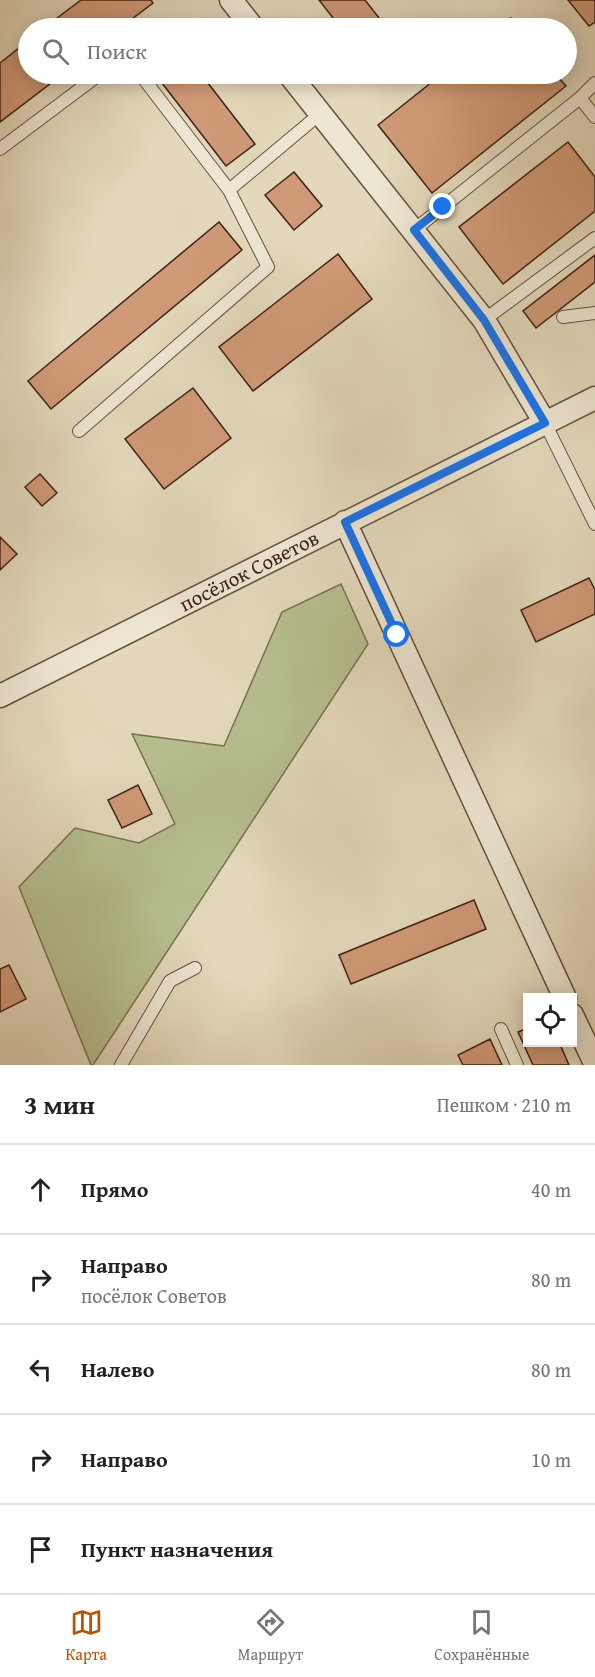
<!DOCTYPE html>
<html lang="ru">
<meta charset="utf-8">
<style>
:root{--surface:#fff;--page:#f6f6f6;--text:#222;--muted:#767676;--line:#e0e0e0;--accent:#b45309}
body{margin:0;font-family:"Gentium Book Plus",serif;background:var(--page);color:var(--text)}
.controls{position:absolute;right:18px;bottom:18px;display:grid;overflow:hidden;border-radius:0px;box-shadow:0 3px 15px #0003}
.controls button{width:54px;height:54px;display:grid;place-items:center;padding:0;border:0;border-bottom:2px solid var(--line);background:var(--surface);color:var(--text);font:30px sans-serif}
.stop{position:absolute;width:18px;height:18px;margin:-14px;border:4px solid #1a73e8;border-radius:50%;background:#fff}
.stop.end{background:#1a73e8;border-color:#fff;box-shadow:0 2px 6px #0008}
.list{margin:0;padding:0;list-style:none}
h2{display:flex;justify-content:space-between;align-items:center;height:78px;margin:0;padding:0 24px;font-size:26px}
h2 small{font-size:20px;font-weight:400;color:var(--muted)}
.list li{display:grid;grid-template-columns:39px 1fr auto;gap:18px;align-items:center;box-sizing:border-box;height:90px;padding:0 24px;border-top:2px solid var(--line)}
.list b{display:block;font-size:22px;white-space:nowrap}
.list p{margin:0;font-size:20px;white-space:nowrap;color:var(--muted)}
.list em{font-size:20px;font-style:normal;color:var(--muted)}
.icon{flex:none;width:33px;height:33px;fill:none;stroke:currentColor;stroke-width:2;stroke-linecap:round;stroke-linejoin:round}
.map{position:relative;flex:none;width:595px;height:1065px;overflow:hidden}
.search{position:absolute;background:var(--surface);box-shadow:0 3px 15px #0003;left:18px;right:18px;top:18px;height:66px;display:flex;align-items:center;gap:15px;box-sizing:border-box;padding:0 21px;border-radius:33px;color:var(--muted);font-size:22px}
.sheet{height:528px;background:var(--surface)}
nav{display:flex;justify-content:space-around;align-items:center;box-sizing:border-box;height:84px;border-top:2px solid var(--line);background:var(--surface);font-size:16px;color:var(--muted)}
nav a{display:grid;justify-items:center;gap:3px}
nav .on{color:var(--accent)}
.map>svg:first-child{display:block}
</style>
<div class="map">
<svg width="595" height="1065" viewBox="0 0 595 1065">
<rect width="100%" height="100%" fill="#e3d8bb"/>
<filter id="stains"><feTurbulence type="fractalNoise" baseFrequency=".00333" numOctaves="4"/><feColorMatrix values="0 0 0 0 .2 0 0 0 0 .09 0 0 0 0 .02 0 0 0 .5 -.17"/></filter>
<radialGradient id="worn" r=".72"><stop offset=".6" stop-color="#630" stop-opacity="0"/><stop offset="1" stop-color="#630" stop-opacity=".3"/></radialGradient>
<path fill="#b6be8e" stroke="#7a7051" stroke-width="1.5" d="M 341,584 L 368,644 L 93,1065 L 91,1065 L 19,887 L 75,828 L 139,843 L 175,824 L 132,734 L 224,746 L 282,612 Z"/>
<path fill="#d09977" stroke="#3e2114" stroke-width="1.5" d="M 81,0 L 151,0 L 153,3 L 120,28 L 44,28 Z
M 319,0 L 365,0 L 387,28 L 341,28 Z
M 568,0 L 595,0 L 595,22 L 589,26 Z
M 511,18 L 519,28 L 498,28 Z
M 28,41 L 28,74 L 63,74 L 0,122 L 0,63 Z
M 155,74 L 201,74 L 255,144 L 226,166 Z
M 442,74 L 555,74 L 566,86 L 432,193 L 378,125 Z
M 568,142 L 595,177 L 595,211 L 503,284 L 459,227 Z
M 294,172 L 322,206 L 294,230 L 265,195 Z
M 219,222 L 242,250 L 51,409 L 28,381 Z
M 338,254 L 372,299 L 253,391 L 219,347 Z
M 595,255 L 595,282 L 536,328 L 523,311 Z
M 193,388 L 231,438 L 164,489 L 125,439 Z
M 40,474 L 57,493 L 42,506 L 25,487 Z
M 0,537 L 17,554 L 0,570 Z
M 589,578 L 595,590 L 595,614 L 536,642 L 521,610 Z
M 138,785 L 152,814 L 122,828 L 108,800 Z
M 474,900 L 486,929 L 351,984 L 339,955 Z
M 9,965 L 26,999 L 0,1012 L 0,969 Z
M 528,1028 L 528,1042 L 559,1042 L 569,1065 L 533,1065 L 518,1032 Z
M 490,1039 L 502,1065 L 463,1065 L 458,1055 Z"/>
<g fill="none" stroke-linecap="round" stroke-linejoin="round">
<defs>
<path id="service" d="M 140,74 L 229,190 L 321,113
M 580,98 L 595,117
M 0,149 L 100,74
M 414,230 L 580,98 L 595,83
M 563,317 L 595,313
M 484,320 L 595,238
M 545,423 L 595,524
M 79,431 L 268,267 L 229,190
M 501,1029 L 517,1065
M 121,1065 L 170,981 L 195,968"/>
<path id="minor" d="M 231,0 L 253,28
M 289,74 L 484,320 L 545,423
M 345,522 L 565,998
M 0,696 L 595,398
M 572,1015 L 595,1063"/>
</defs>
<use href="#service" stroke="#674f3e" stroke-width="14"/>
<use href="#minor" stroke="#674f3e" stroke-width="25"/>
<use href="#service" stroke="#ede6d3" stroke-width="12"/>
<use href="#minor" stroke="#ede6d3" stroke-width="22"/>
</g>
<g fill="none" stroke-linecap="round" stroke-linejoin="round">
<path stroke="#1a73e8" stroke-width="8" d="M 397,635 L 345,522 L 545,423 L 484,320 L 414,230 L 443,207"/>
</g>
<g text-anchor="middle" stroke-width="5" stroke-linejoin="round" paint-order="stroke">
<g font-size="21" fill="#3e2114" stroke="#ede6d3">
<text transform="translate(249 571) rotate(-27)" y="7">посёлок Советов</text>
</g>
</g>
<rect width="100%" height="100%" filter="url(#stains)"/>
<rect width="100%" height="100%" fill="url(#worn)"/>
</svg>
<div class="controls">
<button><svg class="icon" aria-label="locate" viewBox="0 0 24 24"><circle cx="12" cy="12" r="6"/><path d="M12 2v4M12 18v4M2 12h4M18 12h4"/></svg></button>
</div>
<div class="stop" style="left:397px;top:635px"></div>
<div class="stop end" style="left:443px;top:207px"></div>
<div class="search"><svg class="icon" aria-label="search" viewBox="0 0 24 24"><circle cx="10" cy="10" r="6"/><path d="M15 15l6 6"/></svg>Поиск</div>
</div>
<section class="sheet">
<h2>3 мин<small>Пешком · 210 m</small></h2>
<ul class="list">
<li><svg class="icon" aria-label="ahead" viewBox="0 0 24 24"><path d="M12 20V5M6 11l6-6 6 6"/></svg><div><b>Прямо</b></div><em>40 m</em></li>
<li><svg class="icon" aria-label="right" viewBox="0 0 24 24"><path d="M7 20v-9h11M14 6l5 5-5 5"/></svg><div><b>Направо</b><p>посёлок Советов</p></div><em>80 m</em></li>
<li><svg class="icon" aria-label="left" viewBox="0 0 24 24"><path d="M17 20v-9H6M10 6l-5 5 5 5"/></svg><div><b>Налево</b></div><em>80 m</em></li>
<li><svg class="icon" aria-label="right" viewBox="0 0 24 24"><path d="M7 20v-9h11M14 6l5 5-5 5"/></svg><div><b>Направо</b></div><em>10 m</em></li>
<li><svg class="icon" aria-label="arrive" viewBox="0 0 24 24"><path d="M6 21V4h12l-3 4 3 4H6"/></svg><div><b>Пункт назначения</b></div></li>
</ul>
</section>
<nav>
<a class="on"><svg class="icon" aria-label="map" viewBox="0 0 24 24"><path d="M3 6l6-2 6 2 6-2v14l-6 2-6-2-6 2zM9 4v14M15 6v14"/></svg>Карта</a>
<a><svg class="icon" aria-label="directions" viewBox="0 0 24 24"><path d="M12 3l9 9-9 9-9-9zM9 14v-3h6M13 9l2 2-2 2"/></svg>Маршрут</a>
<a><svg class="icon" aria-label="saved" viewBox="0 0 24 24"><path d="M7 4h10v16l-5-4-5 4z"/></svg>Сохранённые</a>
</nav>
